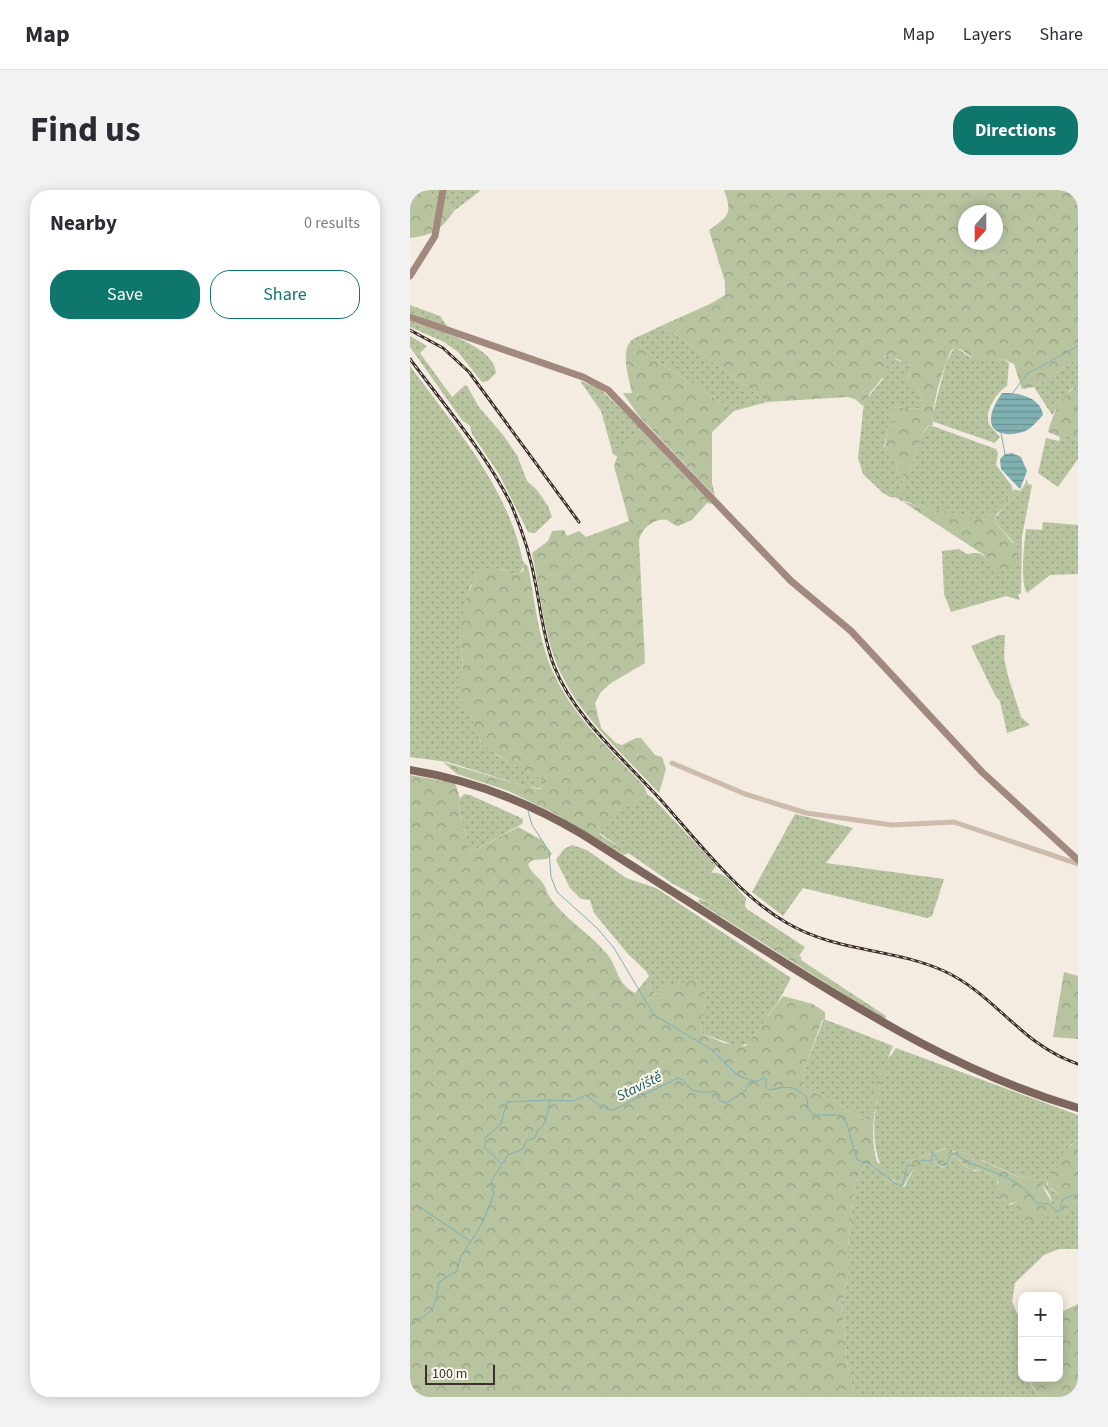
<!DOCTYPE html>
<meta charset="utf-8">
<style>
:root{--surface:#fff;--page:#f2f2f3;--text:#2b2b33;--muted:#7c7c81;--line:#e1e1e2;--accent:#0f766e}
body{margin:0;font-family:"Source Sans 3",sans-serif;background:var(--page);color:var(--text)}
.controls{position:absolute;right:15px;bottom:15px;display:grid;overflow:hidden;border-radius:10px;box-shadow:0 2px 12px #0003}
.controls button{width:45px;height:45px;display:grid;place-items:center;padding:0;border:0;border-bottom:1px solid var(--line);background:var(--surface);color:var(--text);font:25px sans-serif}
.compass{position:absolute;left:548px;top:15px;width:45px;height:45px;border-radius:50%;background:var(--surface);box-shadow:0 2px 12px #0003;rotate:201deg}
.scale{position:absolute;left:15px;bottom:12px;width:70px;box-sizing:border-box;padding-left:5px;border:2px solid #3b302b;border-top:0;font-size:14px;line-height:18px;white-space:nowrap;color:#3b302b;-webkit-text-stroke:4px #fbf5ee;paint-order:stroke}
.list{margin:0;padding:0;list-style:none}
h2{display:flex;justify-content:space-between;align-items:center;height:65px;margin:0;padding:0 20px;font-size:21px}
h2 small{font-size:16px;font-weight:400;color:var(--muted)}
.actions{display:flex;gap:10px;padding:15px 20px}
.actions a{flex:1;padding:11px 0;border:1px solid var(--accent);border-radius:20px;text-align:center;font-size:18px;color:var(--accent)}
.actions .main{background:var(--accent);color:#fff}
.map{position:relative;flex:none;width:668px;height:1207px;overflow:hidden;border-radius:20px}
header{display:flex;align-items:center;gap:30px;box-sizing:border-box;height:70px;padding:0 25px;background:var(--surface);border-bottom:1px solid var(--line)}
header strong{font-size:24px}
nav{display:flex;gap:28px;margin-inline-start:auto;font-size:18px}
.intro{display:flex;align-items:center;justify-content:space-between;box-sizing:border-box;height:120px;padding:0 30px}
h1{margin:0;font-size:35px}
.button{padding:12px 22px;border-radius:20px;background:var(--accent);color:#fff;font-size:18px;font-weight:700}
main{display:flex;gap:30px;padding:0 30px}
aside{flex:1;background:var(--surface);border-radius:20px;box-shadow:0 2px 12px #0003}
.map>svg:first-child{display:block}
</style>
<header>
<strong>Map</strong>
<nav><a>Map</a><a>Layers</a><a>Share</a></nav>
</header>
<div class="intro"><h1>Find us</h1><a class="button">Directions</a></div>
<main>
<aside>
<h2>Nearby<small>0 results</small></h2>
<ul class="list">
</ul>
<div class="actions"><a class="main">Save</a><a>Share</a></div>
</aside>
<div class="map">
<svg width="668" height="1207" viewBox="0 0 668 1207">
<defs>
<pattern id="grass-dots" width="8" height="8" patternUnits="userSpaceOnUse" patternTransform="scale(1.25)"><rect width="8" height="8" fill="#b8c4a0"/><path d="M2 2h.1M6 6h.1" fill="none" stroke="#97a083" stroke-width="1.8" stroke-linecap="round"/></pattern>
<pattern id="forest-crowns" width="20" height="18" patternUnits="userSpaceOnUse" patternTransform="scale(1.25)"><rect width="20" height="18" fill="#b8c4a0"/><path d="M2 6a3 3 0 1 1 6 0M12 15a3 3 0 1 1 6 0" fill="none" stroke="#97a083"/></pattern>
<pattern id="water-rules" width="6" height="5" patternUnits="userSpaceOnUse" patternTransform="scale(1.25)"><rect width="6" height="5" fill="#7fb0b2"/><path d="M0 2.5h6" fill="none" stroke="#699091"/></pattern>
</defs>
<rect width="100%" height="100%" fill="#f4ebe1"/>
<path fill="url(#grass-dots)" d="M 16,0 L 69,0 L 70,1 L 44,21 Z
M 0,115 L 30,126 L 38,137 L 0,123 Z
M 0,131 C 24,140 84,154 86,183 L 78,191 L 72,192 L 48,162 L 34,152 L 0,137 Z
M 253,135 L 357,212 L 324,221 L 251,173 L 223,149 Z
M 0,146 L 17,156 L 10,163 L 42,207 L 55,195 L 57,196 L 69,217 L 93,245 L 107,265 L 117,291 L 127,300 L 138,316 L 142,327 L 125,343 L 118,342 L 89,284 L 62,244 L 60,236 L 52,230 L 0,157 Z
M 544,158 C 550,159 551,161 555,164 C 565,171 582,171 593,169 L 599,173 L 597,196 C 587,202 574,221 579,234 C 582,239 587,243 590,247 L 585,253 L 521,231 L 536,173 Z
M 476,165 L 501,176 L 501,182 L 496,188 L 507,197 L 513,215 L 511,219 L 481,217 L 480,224 L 485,225 L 485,231 L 478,237 L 474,257 L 488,272 L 486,280 L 495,286 L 488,308 L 480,307 L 473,303 L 453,284 L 448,268 L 454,212 L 473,189 L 473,170 Z
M 668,168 L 668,194 L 660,200 L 642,225 L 624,197 Z
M 0,176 C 45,237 101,301 114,377 L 109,384 L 99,383 L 92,379 L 67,386 L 60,397 L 50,444 L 53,478 L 50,509 L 59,521 L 70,550 L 75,555 L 88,566 L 133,590 L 135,594 L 132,598 L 118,597 L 38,572 L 0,567 Z
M 170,191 L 189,198 L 230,237 L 208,267 L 203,264 L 191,221 Z
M 520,235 L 586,259 L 588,263 L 586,275 L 602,296 L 603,303 L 575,330 C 563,328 495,314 490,309 L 513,243 Z
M 656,245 L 668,251 L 668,269 L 648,297 L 628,283 L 636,248 L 649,251 Z
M 617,289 L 618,294 L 622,295 L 612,346 L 611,403 L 608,405 L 610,410 L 596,406 L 541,422 L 534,404 L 532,361 L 549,359 L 557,364 C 568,362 572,362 578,371 L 604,353 L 584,331 C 592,314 611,307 617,289 Z
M 633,332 L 668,335 L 668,384 L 640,385 L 617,403 C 610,395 614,351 616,339 L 632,340 Z
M 589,445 L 595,445 L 594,468 L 598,486 L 611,527 L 620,535 L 597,543 L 590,511 L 585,505 L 561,456 Z
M 54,604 L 60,605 L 109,627 L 113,629 L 112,634 L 60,663 L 48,615 L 49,610 Z
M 237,604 L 243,608 L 301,670 L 306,676 L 301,683 C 316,680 326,698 336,708 L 335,716 L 337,719 L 395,757 L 389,766 L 357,750 L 299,713 L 263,694 L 188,642 L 189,634 Z
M 385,624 L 443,638 L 416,673 L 534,689 L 522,726 L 517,728 L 393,698 L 373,726 L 342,702 Z
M 162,655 L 177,660 L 216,688 L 246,698 L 381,788 L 368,812 L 338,854 L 327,856 L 293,844 L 290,838 C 294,815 300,811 287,790 L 258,796 L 249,805 L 242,803 L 239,786 L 236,781 L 218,764 L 184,723 L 180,710 L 171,709 L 160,698 L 146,670 L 154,659 Z
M 414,829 L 483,856 L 467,893 L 460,930 L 457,931 L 424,911 L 399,900 L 392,893 L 395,877 Z
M 486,858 L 668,925 L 668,949 C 650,962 656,967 646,981 C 643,986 638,987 637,994 L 640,999 L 648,1003 L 644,1015 L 642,1014 C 641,1000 629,991 617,986 L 611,988 L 572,970 L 564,970 L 553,962 L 548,963 L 536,958 L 497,972 L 492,990 L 487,992 C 449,975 466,885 486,858 Z
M 545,966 L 557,978 L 564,981 L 572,980 L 587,989 L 587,994 L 600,1015 L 608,1011 L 608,1017 L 623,1028 L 656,1023 L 657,1014 L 666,1014 L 668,1017 L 668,1059 L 649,1059 L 634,1065 L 605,1093 L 602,1112 L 612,1134 L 612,1188 L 617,1188 L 629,1207 L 445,1207 L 436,1167 L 432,1112 L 438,1086 L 438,1056 L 445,994 L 455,974 L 457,973 L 488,998 L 495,996 C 498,987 510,970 520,971 C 525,972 530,977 535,978 L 542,967 Z"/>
<path fill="url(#forest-crowns)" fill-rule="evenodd" d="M 0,0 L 16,0 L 44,21 C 31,40 24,45 0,48 Z
M 314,0 L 668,0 L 668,168 L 624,197 L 612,199 L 604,174 L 593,169 L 579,172 L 567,171 L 550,159 L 542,159 C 534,175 520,219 523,235 L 518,236 L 513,243 L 491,307 L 493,312 L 575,330 L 603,303 L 604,299 L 611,301 L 587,324 L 584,331 L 608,359 L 608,366 L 600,377 L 583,381 L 574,365 L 487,308 L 495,286 L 486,282 L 488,272 L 474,261 L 478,237 L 485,231 L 485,225 L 480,224 L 479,219 L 481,217 L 511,219 L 513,215 L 507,197 L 495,190 L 501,182 L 501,176 L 487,169 L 474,166 L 474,186 L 460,203 L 453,216 L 445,209 L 437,207 L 357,212 L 253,135 L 300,114 L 315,105 L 315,92 L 299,40 C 318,26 323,25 314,0 ZM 556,22 L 586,22 L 586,52 L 556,52 Z
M 223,149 L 251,173 L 324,221 L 302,242 L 302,293 L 305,306 L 228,225 L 213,203 L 222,203 C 219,188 209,160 223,149 Z
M 668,194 L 668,251 L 656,245 L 649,251 L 650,247 L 638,242 C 643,222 651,207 668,194 Z
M 230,237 L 303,314 L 297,313 L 282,330 L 268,336 C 264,335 261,332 257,330 C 245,327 230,340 229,351 L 235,473 L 201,493 L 191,502 L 185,513 L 191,538 L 206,553 L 212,555 L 226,548 L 231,548 L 245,565 L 252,567 L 256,579 L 249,603 C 213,564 168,525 147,475 C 133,440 130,400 122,363 L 138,351 L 142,341 L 154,340 L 157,346 L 169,341 L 176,347 L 219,331 L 204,276 L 207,267 Z
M 113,371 L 118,377 C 124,406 127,436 136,464 C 153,518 197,556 234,596 L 237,604 L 188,637 L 190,645 L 219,663 L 214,665 L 144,623 L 96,600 L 47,584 L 33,572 L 118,597 L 130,599 L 134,596 L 133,590 C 115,580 83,566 72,552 C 64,542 64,530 58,520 C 55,516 51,513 49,508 C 47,499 53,487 53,478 C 53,466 50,455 50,443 C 51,427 59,389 73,380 C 86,372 97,385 109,384 L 114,380 Z
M 0,585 L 45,593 L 50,608 L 48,615 L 60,663 L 108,637 L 132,650 L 142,664 L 137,669 L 123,670 L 118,674 C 121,683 129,687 134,695 C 136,698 137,703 139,706 C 154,729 180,743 197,764 C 209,779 206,793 225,803 L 239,786 L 242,803 L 247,805 L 258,796 L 284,790 L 290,791 C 300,807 293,821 290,838 L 293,844 L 314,853 L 336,856 L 373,806 L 403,814 L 415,822 L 415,828 L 412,831 L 395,877 L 392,893 L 399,900 L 424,911 L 457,931 L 460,929 C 461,913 468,874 482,864 C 468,896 457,937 467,972 L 479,979 L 483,991 L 487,992 L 492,990 L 497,972 L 540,957 L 543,962 L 553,962 L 564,970 L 571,970 L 611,988 L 617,986 L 630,991 L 643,1015 L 648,1003 L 638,997 L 638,988 L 647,979 L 653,962 L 668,949 L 668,1019 L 666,1014 L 657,1014 L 656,1023 L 617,1031 L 607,1024 L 608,1011 L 596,1015 L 591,1012 L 584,998 L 588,993 L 587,989 L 572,980 L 560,980 L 545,966 L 542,967 L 535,978 L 521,971 L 515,972 L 501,983 L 492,998 L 488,998 L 457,973 L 455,974 L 445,994 L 438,1056 L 438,1086 L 432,1112 L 436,1167 L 445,1207 L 0,1207 Z
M 289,709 L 299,713 L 357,750 L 391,767 L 391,770 L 476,826 L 475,830 L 288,712 Z
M 654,782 L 668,786 L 668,849 L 643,847 Z
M 668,1114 L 668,1207 L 629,1207 L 618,1188 L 649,1188 L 649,1123 Z"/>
<path fill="url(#water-rules)" d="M 592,203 C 607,202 631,207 633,225 C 628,230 622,238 615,241 C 604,246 580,247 581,229 C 581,220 587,211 592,203 Z
M 602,263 L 611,267 L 617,281 L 610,299 L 591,279 L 590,269 L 595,264 Z"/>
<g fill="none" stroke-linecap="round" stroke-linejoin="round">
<path stroke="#7fb0b2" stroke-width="1" d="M 602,204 L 617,184 L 668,156
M 591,243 L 595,264
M 118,621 L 122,635 L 139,661 L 141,687 L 147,702 L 187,738 L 204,758 L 244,825 L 302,860 L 326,884 L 339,890
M 92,974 L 75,958 L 75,948 L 91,934 L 97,912 L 140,910
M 7,1015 L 60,1051
M 0,1135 C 25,1120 24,1121 29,1092 L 47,1081 L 50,1068 L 72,1034 L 84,1004 L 81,994 L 82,990 L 98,965 L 113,959 L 117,950 L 125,948 L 127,941 C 138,934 137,922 140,910 L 163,911 L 176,905 L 191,917 L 203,920 L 268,888 C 274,890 274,892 277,896 C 285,903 296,903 305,901 L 309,910 L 316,913 L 335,901 L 340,891 L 348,891 L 353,888 L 356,889 L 356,897 L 360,900 C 377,896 384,895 397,908 L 398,918 L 404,925 L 430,925 L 437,934 L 447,970 L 458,973 L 489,996 L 493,994 L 497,975 L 506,976 L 512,970 L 521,971 L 523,962 L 531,975 L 537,974 L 540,966 L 544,963 C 552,968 560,974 568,976 C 590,984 614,992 626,1013 L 640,1014 L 646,1022 L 650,1020 L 653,1009 L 663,1005 L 668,1008
M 546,1207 L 546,1205"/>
<path stroke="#cdbbac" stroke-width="5" d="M 262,573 L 335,604 L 396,623 L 482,635 L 544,632 L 668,674"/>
<path stroke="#a18a7d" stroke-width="7" d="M 0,86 L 25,46 L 33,0
M 0,127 L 173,187 L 198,200 L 381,391 L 441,441 L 572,582 L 668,670"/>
<path stroke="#7d675c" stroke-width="8" d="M 0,580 C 62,590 118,612 172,644 C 236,685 300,725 364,766 C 464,829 554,884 668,918"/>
<defs>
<path id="rail" d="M 0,140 L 33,158 L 59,182 L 169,332
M 0,169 C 34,215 74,261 100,312 C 112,339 121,367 126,396 C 131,422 134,450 144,476 C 164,527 212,567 249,608 C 287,650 328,705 377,733 C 426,762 483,758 534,781 C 586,805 611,855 668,874"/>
</defs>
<use href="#rail" stroke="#3b302b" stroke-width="3"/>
<use href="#rail" stroke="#fbf5ee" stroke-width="1" stroke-dasharray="4" stroke-linecap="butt"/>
</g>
<g text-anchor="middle" stroke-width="4" stroke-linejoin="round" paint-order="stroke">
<g font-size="15" font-style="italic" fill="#1f5a5e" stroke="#fbf5ee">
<text transform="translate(229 896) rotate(-26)" y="5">Staviště</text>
</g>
</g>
</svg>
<div class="controls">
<button>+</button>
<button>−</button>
</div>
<svg class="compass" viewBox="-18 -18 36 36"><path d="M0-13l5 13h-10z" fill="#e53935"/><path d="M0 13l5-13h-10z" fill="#7c7c81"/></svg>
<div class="scale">100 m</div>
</div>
</main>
